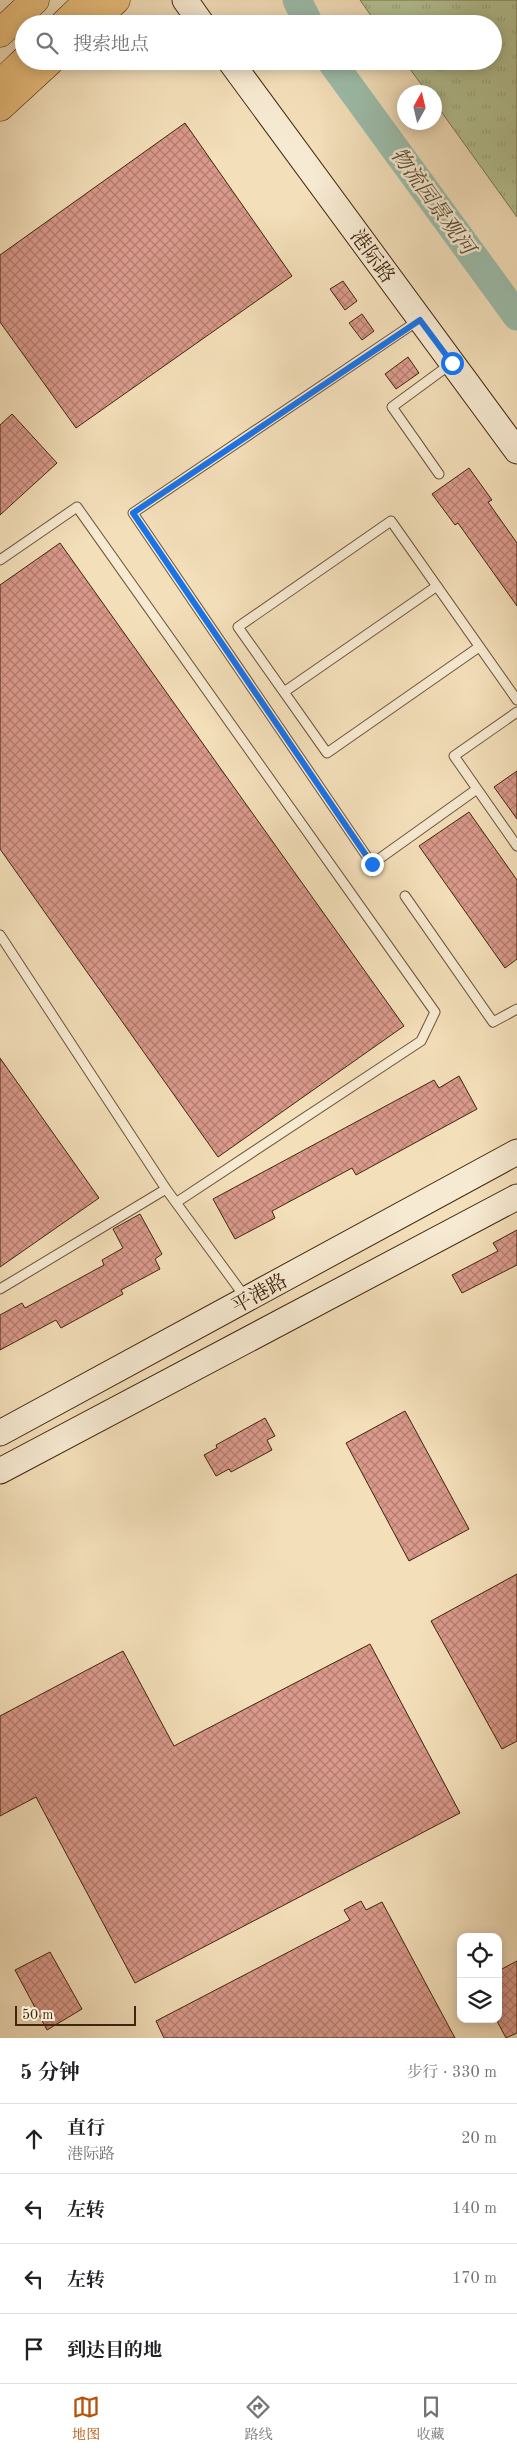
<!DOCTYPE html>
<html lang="zh">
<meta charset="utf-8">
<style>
:root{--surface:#fff;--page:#f6f6f6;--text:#202124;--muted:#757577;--line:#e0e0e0;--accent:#b45309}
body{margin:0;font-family:"Old Standard TT","Noto Serif SC",serif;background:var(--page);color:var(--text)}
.controls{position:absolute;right:15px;bottom:15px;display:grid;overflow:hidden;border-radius:10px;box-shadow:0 2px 12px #0003}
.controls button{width:45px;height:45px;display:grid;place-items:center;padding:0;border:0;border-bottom:1px solid var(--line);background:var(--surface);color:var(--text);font:25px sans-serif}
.compass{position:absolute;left:397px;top:85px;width:45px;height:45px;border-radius:50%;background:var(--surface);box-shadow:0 2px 12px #0003;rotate:8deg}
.scale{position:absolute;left:15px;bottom:12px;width:121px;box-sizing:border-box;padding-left:5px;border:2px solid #41260d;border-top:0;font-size:14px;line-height:18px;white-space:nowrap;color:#41260d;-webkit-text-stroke:4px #f7ead2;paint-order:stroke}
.stop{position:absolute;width:15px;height:15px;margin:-11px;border:4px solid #1a73e8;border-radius:50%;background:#fff}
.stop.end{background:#1a73e8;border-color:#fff;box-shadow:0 1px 5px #0008}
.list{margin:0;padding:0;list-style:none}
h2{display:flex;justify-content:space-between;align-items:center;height:65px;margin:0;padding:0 20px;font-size:21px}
h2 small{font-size:16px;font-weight:400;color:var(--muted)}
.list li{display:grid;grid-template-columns:32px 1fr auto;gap:15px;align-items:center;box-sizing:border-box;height:70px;padding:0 20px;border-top:1px solid var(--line)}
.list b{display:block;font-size:19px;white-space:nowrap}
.list p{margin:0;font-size:16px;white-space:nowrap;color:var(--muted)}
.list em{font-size:16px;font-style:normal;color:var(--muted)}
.icon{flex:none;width:28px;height:28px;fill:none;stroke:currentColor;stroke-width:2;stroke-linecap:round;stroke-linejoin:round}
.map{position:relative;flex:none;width:517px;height:2038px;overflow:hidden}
.search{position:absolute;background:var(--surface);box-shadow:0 2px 12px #0003;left:15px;right:15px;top:15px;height:55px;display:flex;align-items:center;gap:12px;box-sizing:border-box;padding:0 18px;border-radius:28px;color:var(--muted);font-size:19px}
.sheet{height:345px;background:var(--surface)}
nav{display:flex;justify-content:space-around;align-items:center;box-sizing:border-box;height:70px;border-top:1px solid var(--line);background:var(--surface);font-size:14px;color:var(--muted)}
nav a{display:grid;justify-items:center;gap:2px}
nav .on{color:var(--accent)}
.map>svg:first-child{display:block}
</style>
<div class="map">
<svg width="517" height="2038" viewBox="0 0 517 2038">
<defs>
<pattern id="grass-tufts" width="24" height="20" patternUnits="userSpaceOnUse" patternTransform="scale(1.25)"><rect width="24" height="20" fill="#b5c394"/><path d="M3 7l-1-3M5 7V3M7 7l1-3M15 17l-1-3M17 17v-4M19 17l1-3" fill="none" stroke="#9da77e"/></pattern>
<pattern id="building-cross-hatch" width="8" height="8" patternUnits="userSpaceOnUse" patternTransform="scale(1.25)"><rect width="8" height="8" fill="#da998b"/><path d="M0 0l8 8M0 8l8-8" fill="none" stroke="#b27d70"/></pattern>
</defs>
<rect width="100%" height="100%" fill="#f3dfba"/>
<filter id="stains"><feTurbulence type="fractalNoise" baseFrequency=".004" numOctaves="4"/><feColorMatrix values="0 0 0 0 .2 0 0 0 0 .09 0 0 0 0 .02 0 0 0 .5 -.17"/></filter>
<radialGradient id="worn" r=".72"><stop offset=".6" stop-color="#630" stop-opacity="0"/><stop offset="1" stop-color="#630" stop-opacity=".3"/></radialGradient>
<path fill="url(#grass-tufts)" stroke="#7b7450" d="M 360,0 L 517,0 L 517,217 L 435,103 L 434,92 L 427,92 L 404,61 L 493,61 L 493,24 L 377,24 Z"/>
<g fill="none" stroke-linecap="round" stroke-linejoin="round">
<path stroke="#9cbdab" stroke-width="29" d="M 297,0 L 309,24
M 331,61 L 517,316"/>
</g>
<path fill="url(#building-cross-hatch)" stroke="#41260d" d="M 185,123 L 292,276 L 76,428 L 0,322 L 0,255 Z
M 343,281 L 357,301 L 345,310 L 330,289 Z
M 362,314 L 374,331 L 362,340 L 349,323 Z
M 408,357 L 419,373 L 396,389 L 385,374 Z
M 12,414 L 57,463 L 0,515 L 0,425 Z
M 469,468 L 492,500 L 488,502 L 517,543 L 517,606 L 458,523 L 455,525 L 432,494 Z
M 60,543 L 404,1026 L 218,1157 L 0,849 L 0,585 Z
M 517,771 L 517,819 L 494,787 Z
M 469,812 L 517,880 L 517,959 L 505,968 L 419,846 Z
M 0,1058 L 99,1198 L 0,1267 Z
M 459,1076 L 477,1109 L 356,1175 L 352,1168 L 272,1211 L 275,1218 L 235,1239 L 213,1199 L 434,1080 L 439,1088 Z
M 140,1214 L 162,1254 L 155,1259 L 160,1269 L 121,1290 L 123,1294 L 61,1328 L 56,1320 L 0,1350 L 0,1315 L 22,1303 L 25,1308 L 104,1265 L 102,1260 L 123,1248 L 113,1229 Z
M 517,1230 L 517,1265 L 462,1293 L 452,1275 L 498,1251 L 493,1243 Z
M 405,1411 L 469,1529 L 409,1561 L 346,1443 Z
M 265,1418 L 275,1436 L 267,1440 L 272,1450 L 231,1472 L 229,1469 L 216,1476 L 204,1455 L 217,1448 L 216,1445 Z
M 517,1574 L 517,1741 L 502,1749 L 431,1621 Z
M 370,1644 L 460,1813 L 135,1983 L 36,1797 L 0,1816 L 0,1716 L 123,1651 L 174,1746 Z
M 361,1901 L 366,1910 L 382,1902 L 455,2038 L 164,2038 L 156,2021 L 350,1920 L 344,1910 Z
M 50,1952 L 82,2009 L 47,2030 L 15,1970 Z
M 517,1961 L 517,2033 L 506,2038 L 498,2023 L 498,1971 Z"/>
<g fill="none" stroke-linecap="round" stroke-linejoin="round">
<defs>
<path id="lane" d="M 419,320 L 133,513 L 372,864 L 477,789
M 439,474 L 392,407 L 452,363
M 0,560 L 77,507 L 435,1012 L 421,1041 L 177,1202
M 479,647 L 327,753 L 238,627 L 391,521 L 517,700
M 284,692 L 437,586
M 517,712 L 454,756 L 517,846
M 405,896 L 493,1022 L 517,1009
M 0,935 L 166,1189 L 245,1297
M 0,1289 L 166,1189"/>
<path id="secondary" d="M 185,0 L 202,24
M 230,61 L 517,451
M 0,1433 L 517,1152
M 0,1471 L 517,1197"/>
<path id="primary" d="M 90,24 L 116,0
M 0,107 L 50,61"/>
<path id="highway" d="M 64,24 L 89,0
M 0,33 L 35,0
M 0,84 L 24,61"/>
</defs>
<use href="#lane" stroke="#6e5438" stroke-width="11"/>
<use href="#secondary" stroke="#41260d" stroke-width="27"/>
<use href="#primary" stroke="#41260d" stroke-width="29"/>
<use href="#highway" stroke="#41260d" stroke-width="29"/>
<use href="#lane" stroke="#f7ead2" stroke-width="9"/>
<use href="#secondary" stroke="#f7ead2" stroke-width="25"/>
<use href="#primary" stroke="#eac07d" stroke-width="28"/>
<use href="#highway" stroke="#eac07d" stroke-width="28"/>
</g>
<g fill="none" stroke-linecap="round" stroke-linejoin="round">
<path stroke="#1a73e8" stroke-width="6" d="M 372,864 L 133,513 L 420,320 L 452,363"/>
</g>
<g text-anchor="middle" stroke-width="5" stroke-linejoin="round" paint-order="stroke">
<g font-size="20" fill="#41260d" stroke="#f7ead2">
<text transform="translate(373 256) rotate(54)" y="7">港际路</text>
<text transform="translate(259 1293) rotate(-29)" y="7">平港路</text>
</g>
<g font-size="21" font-style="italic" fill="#584c34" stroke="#f7ead2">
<text transform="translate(433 201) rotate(54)" y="7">物流园景观河</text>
</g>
</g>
<rect width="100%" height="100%" filter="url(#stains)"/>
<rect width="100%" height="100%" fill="url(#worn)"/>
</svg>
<div class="controls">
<button><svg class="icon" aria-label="locate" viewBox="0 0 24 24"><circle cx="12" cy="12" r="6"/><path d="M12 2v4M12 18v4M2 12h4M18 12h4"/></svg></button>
<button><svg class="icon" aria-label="layers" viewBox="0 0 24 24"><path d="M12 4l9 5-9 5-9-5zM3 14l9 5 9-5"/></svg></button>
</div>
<svg class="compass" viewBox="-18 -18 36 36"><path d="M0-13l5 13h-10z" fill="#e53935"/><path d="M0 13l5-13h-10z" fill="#757577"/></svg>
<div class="scale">50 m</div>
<div class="stop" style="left:452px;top:363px"></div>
<div class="stop end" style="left:372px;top:864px"></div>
<div class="search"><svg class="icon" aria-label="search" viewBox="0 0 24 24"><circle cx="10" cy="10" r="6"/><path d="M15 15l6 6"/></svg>搜索地点</div>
</div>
<section class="sheet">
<h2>5 分钟<small>步行 · 330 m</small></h2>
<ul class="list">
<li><svg class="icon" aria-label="ahead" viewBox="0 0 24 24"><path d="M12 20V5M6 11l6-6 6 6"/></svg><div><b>直行</b><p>港际路</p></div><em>20 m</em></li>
<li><svg class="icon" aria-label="left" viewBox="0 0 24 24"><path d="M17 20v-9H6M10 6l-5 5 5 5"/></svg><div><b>左转</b></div><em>140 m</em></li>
<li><svg class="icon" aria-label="left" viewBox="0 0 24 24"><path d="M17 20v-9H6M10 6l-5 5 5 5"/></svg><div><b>左转</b></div><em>170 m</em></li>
<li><svg class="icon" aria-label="arrive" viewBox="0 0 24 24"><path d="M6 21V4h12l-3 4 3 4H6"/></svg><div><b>到达目的地</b></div></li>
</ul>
</section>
<nav>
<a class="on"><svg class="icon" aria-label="map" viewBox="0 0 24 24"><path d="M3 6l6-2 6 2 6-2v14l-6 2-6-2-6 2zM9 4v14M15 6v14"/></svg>地图</a>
<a><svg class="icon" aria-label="directions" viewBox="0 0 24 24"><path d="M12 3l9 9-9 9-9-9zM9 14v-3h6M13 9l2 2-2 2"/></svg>路线</a>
<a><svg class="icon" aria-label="saved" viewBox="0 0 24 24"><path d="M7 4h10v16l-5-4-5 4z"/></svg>收藏</a>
</nav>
